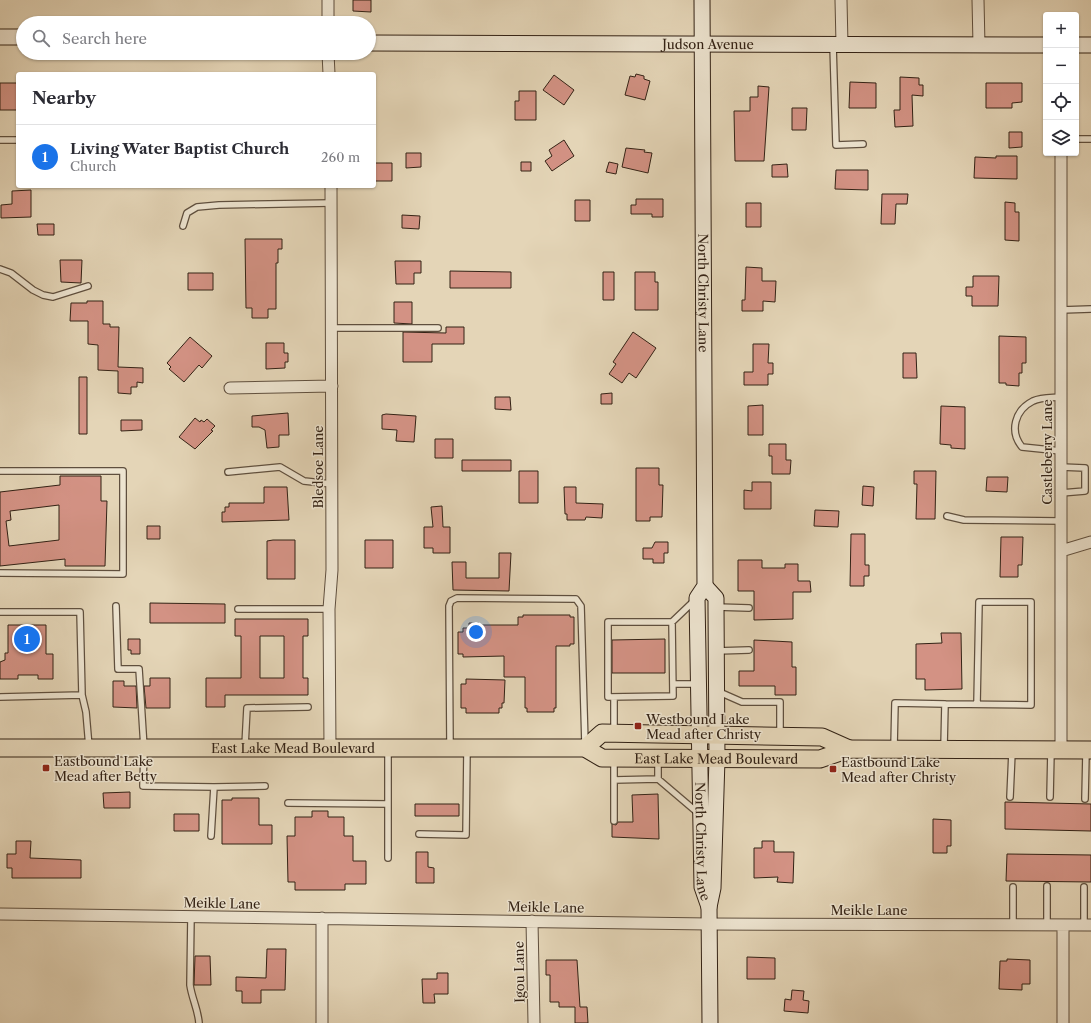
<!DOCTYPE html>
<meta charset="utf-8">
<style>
:root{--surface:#fff;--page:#f2f2f3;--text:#2b2b33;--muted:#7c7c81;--line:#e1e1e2;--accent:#1a73e8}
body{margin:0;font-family:"Libre Caslon Text",serif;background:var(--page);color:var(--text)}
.controls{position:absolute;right:12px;top:12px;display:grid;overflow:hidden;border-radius:4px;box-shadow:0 1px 3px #0004}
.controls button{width:36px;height:36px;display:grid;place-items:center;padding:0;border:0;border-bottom:1px solid var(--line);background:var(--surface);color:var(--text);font:20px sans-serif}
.you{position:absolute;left:476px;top:632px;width:14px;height:14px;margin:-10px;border:3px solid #fff;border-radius:50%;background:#1a73e8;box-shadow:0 0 0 6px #1a73e833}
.badge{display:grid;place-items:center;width:26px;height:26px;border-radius:50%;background:var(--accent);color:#fff;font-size:13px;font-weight:700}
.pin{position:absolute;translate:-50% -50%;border:2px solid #fff;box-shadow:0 1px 4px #0006}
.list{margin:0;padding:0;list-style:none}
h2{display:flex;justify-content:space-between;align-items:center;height:52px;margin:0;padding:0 16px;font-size:17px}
h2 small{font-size:13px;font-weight:400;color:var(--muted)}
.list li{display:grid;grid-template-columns:26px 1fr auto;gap:12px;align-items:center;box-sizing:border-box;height:64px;padding:0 16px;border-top:1px solid var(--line)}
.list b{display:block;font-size:15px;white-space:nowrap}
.list p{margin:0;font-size:13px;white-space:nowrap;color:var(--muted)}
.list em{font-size:13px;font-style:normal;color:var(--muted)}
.icon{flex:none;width:22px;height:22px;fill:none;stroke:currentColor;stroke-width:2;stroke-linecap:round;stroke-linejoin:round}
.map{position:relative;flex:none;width:1091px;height:1023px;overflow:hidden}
.search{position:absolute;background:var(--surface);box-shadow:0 1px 3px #0004;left:16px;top:16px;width:360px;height:44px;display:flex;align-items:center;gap:10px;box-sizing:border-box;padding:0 14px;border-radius:22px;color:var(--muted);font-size:15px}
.panel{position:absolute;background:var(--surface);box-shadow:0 1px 3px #0004;left:16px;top:72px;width:360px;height:116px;border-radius:4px}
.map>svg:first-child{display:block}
</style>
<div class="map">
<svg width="1091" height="1023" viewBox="0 0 1091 1023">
<rect width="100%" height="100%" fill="#e4d5b7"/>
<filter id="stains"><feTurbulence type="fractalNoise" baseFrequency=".005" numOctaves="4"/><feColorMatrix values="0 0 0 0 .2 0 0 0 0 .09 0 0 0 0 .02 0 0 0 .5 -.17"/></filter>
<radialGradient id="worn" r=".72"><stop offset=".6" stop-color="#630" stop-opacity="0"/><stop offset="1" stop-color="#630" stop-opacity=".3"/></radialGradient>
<path fill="#d39284" stroke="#332215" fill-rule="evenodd" d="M 353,0 L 371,0 L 371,12 L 353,11 Z
M 636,74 L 644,76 L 644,79 L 650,81 L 645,100 L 625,95 L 630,76 L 635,77 Z
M 554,75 L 574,90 L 564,105 L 543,90 Z
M 900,77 L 919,78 L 919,85 L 923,85 L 923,96 L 912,95 L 913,126 L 895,127 L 894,110 L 900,110 Z
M 850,82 L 876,83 L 876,108 L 849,108 Z
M 0,83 L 18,83 L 18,110 L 0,110 Z
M 986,83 L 1022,83 L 1022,102 L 1012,103 L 1012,108 L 986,108 Z
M 758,86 L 769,87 L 764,161 L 735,161 L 734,111 L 750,111 L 750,97 L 758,97 Z
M 519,91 L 536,91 L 536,120 L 515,120 L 515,101 L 519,101 Z
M 792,108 L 807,108 L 806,130 L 792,130 Z
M 1009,132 L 1022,132 L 1022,147 L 1009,148 Z
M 564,140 L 574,156 L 552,171 L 545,161 L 552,156 L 549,150 Z
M 626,148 L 645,150 L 644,152 L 652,153 L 648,173 L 622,167 Z
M 406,153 L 421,153 L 421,167 L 406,168 Z
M 996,156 L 1017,156 L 1017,179 L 974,178 L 975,157 L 996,158 Z
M 521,162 L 531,162 L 531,171 L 521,171 Z
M 609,162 L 618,164 L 616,174 L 606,172 Z
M 374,163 L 392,163 L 392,181 L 374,181 Z
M 787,164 L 788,177 L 772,177 L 772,165 Z
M 836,170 L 868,170 L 868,190 L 835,189 Z
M 31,190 L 31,217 L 1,218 L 1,205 L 12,204 L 12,191 Z
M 882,194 L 908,194 L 907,204 L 896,204 L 895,224 L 881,224 Z
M 636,199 L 663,199 L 663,217 L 652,217 L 652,214 L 631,214 L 631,205 L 636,205 Z
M 575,200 L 590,200 L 590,221 L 575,221 Z
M 1005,202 L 1015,203 L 1015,212 L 1019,212 L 1019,241 L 1005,240 Z
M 746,203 L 761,203 L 761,227 L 746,227 Z
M 402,215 L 420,216 L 419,229 L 402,228 Z
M 37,224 L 54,224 L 54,235 L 38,235 Z
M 245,239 L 282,239 L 282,249 L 278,249 L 278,263 L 276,263 L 276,309 L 268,309 L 268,318 L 252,318 L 252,308 L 246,308 Z
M 60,260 L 82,260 L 81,283 L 61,282 Z
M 395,261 L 421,261 L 421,273 L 414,273 L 414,284 L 396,284 Z
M 746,267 L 762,268 L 762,281 L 776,281 L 775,302 L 763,301 L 763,311 L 742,311 L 742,300 L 745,300 Z
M 450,271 L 511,272 L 511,288 L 450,288 Z
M 603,272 L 614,272 L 614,300 L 603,300 Z
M 635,272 L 655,272 L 655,282 L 658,282 L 658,310 L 635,310 Z
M 188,273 L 213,273 L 213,290 L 188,290 Z
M 973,276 L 999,276 L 998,306 L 972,306 L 972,296 L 966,296 L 966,287 L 973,287 Z
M 87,301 L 103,301 L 103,324 L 110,324 L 110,327 L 119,327 L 118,367 L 143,368 L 143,383 L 137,382 L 137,387 L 131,387 L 131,394 L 118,393 L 118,371 L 98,370 L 98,345 L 88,344 L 88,321 L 70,321 L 71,303 L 87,303 Z
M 394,302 L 412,302 L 412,324 L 394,323 Z
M 446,327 L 464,327 L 464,344 L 432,344 L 432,362 L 403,362 L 403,332 L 446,333 Z
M 633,332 L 656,348 L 636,378 L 629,373 L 622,383 L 609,374 L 616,364 L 613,362 Z
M 999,336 L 1026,337 L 1026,363 L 1022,363 L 1022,373 L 1019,373 L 1019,386 L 1006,385 L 1006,383 L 999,383 Z
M 190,337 L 212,356 L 202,368 L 199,365 L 184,382 L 169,369 L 171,367 L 167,363 Z
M 266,343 L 284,343 L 284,353 L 288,353 L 288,362 L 285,362 L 285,368 L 266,369 Z
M 753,344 L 769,344 L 768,363 L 773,363 L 773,374 L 768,374 L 768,385 L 744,385 L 744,372 L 753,372 Z
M 903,353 L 916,353 L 917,378 L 903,378 Z
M 79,377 L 87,377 L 87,434 L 79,434 Z
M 612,393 L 612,404 L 601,404 L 601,394 Z
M 495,397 L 510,397 L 511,410 L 495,409 Z
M 763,405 L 763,435 L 748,435 L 748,406 Z
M 941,406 L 965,407 L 965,449 L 951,448 L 951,445 L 940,444 Z
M 288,413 L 289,435 L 279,435 L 279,447 L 267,448 L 265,430 L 259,427 L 252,427 L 252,416 Z
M 386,414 L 416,416 L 414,442 L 396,441 L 397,430 L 382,429 L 382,415 Z
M 195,418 L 200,422 L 201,420 L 204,422 L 207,419 L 215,426 L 211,430 L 213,431 L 195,449 L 179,437 Z
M 121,420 L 142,420 L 142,430 L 121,431 Z
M 435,439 L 453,439 L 453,458 L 435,458 Z
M 769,444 L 786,444 L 786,460 L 791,460 L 790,474 L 772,474 L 772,456 L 769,456 Z
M 462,460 L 511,460 L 511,471 L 462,471 Z
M 636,468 L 659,468 L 659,485 L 663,485 L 662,517 L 650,517 L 650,521 L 636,521 Z
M 519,471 L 538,471 L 538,503 L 519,503 Z
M 914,471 L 936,471 L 935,519 L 916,519 L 917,484 L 914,484 Z
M 60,476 L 101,476 L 101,501 L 107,501 L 105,566 L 65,566 L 65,559 L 0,566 L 0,492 L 60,485 ZM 59,505 L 59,540 L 9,546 L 6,521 L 11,520 L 10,511 Z
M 987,477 L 1008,477 L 1007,492 L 986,491 Z
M 752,482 L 771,482 L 771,509 L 744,509 L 744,490 L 752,491 Z
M 863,486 L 874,487 L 873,506 L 862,505 Z
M 264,487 L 287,487 L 289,520 L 222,522 L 222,512 L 225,512 L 225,507 L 229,507 L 229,503 L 264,503 Z
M 564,487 L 576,487 L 576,503 L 603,504 L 602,518 L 586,517 L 585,520 L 567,520 L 567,514 L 565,514 Z
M 442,506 L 443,527 L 450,527 L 450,553 L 433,553 L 433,548 L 424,548 L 424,527 L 433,527 L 431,507 Z
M 815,510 L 839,511 L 838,527 L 814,526 Z
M 147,526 L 160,526 L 160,539 L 147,539 Z
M 851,534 L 865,534 L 865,565 L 869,565 L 869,576 L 864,576 L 864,586 L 850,586 Z
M 1001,537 L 1023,537 L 1022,565 L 1018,565 L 1018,577 L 1000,577 Z
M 273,540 L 295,540 L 295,579 L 267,579 L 267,541 Z
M 365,540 L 393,540 L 393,568 L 365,568 Z
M 655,542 L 668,542 L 668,553 L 664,553 L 664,563 L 653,563 L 653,559 L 643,559 L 643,548 L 652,548 Z
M 499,553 L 511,553 L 509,591 L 453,590 L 452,562 L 466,562 L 466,578 L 499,578 Z
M 738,560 L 762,560 L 762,568 L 785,568 L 785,564 L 798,564 L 798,581 L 810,581 L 811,592 L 793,592 L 793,619 L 754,620 L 754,591 L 738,591 Z
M 150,603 L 225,604 L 225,623 L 150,623 Z
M 523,615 L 570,615 L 570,617 L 574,617 L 574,644 L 570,644 L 570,646 L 556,646 L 556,708 L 554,708 L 554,712 L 527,712 L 527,708 L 525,708 L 525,677 L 504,677 L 504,656 L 463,657 L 463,654 L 458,654 L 458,632 L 463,632 L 463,628 L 469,628 L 469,623 L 479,623 L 479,625 L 518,625 L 518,617 L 523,617 Z
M 235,619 L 308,619 L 308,636 L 303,636 L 303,678 L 308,678 L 308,695 L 225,695 L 225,707 L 206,707 L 206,678 L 241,678 L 241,636 L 235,636 ZM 260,636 L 284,636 L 284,678 L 260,678 Z
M 8,625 L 46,625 L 46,654 L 53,654 L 53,679 L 38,679 L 38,675 L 18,675 L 18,679 L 0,679 L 0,662 L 5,660 L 5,653 L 8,653 Z
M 941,633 L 961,633 L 962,689 L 925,690 L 925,679 L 916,679 L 916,644 L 942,643 Z
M 128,639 L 140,639 L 140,654 L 131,654 L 131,650 L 128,650 Z
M 665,639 L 665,673 L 612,673 L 612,640 Z
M 754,640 L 792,642 L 792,667 L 796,667 L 796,695 L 775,695 L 775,686 L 739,686 L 739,671 L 754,671 Z
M 150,678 L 170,678 L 170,708 L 146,708 L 144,686 L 150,686 Z
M 466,679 L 505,680 L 504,703 L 502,703 L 502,708 L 499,708 L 499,713 L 466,713 L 466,708 L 461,708 L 461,684 L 466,684 Z
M 113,681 L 124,681 L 124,686 L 136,686 L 137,708 L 113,707 Z
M 130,792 L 130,808 L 104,808 L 103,793 Z
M 658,794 L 659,839 L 612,837 L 612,824 L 616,825 L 618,822 L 633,822 L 632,795 Z
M 232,798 L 259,798 L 259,825 L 272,825 L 272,844 L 222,844 L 222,800 L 232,800 Z
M 1005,802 L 1091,804 L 1091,831 L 1005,829 Z
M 415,804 L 459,804 L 459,816 L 415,816 Z
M 312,811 L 328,811 L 328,817 L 344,817 L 344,836 L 353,836 L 353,861 L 366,861 L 366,884 L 345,884 L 345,890 L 295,890 L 295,882 L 288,882 L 287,836 L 295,836 L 295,817 L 312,817 Z
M 174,814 L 199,814 L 199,831 L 174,831 Z
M 933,819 L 951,820 L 951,846 L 947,846 L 947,853 L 933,853 Z
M 16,841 L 31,841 L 30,858 L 81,860 L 81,878 L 12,878 L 12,868 L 7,868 L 7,854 L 16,854 Z
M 762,841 L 774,841 L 774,852 L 794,852 L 793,883 L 777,882 L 778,877 L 754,878 L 754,848 L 762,848 Z
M 416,852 L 428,852 L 428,867 L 434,868 L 434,883 L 416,883 Z
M 1007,854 L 1091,855 L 1091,882 L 1006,881 Z
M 267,949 L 286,949 L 285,990 L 261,990 L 261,1003 L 242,1003 L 242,991 L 236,991 L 236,977 L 266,978 Z
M 195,956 L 210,956 L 211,985 L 194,985 Z
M 747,957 L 775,958 L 775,979 L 747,979 Z
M 1007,959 L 1030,960 L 1030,984 L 1022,984 L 1022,990 L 999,989 L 1000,961 L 1007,961 Z
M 546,960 L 577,960 L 580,1007 L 587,1007 L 588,1023 L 575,1023 L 575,1007 L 559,1007 L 559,1002 L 550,1002 L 550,975 L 546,975 Z
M 437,973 L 448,973 L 448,994 L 434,994 L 435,1003 L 423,1003 L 422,979 L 437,979 Z
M 792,990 L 804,991 L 803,1000 L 809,1001 L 808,1013 L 784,1011 L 785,999 L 791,1000 Z"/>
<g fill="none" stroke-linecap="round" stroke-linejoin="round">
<defs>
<path id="lane" d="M 833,45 L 836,145 L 863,144
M 1076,139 L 1091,139
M 0,140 L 18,140
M 183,226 L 187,213 L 197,207 L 219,205 L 331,203
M 0,269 L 11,273 L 33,290 L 43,295 L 53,297 L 88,286
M 1061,310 L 1091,309
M 332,328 L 438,328
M 1061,397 C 1052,398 1042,397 1033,401 C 1015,410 1009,431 1022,447 L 1061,451
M 1061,467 L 1085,468 L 1085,491 L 1061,493
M 0,471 L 123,471 L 123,574 L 0,573
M 228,472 L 280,467 L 304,481 L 332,484
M 947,516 L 964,520 L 1061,521
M 116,606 L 118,669 L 139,669 L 144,748 L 143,786 L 214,787 L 265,786
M 716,607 L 749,608
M 238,609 L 329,609
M 0,612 L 80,612 L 82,695 L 86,712 L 89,747
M 672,622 L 673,696 L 608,697 L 608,622 L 672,622 L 694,601
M 716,651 L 749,650
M 673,684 L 698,684
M 717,691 L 742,702 L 780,702 L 780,734
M 0,697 L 82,695
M 614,697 L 614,731
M 945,704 L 1031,705 L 1031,602 L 979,602 L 977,704
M 245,746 L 247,708 L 308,707
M 450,746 L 449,606 L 451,601 L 457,598 L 576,599 L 581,606 L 585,744
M 894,747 L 895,703 L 945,704 L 944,747
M 658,759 L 658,779
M 614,780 L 658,779 L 698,813
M 1010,797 L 1012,752
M 1050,797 L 1051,751
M 1085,799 L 1086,753
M 288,803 L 388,804 L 388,750
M 388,804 L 388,858
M 614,821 L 614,760
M 419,834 L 466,835 L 467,750
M 211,836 L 214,787
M 1084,887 L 1084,925
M 191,916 L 190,985 C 192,999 198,1009 199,1023
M 1013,924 L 1013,887
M 1047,925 L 1047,886"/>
<path id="street" d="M 328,0 L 328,23
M 841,0 L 842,44
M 978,0 L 979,45
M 328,53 L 329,74
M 1061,153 L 1061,750
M 230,388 L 332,386
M 1061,551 L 1091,542
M 330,748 L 329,609 L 332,570 L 331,186
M 0,914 L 709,924 L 1091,925
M 322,918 L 322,1023
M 532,921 L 534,1023
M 1063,925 L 1063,1023"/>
<g id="secondary">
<path id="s1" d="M 702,0 L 705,586 L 697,598 L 702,887 L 709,907"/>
<path d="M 0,37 L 23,37"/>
<path id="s2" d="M 369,43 L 1046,45"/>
<path d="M 1076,45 L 1091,45"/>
<path d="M 705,586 L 716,598 L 716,607 L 717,759 L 713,888 L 709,907 L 710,1023"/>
</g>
<g id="primary">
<path id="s3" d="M 0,748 L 585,748 L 602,758 L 820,759 L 849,749 L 1091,750"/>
<path d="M 585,748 L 602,733 L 822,737 L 849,749"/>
</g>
</defs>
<use href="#lane" stroke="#5f4f3e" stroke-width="8"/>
<use href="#street" stroke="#5f4f3e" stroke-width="13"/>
<use href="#secondary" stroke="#332215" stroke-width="17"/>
<use href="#primary" stroke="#332215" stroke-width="19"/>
<use href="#lane" stroke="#ede4d0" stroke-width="5.5"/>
<use href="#street" stroke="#ede4d0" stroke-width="11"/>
<use href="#secondary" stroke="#ede4d0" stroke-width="15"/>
<use href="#primary" stroke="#e4d5b7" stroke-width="17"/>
</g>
<g fill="#8f2418" stroke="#ede4d0" stroke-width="1.5">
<rect x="634" y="722" width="8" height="8" rx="2"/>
<rect x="42" y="764" width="8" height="8" rx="2"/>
<rect x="829" y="765" width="8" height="8" rx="2"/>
</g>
<g text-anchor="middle" stroke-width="3" stroke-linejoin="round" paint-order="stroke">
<g font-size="13" fill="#332215" stroke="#ede4d0">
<text dy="5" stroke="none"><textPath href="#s2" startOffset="339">Judson Avenue</textPath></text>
<text dy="5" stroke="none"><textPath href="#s1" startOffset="293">North Christy Lane</textPath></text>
<text transform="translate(1047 452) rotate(-90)" y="5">Castleberry Lane</text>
<text transform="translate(318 467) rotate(-90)" y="5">Bledsoe Lane</text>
<text dy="5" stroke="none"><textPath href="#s3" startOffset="293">East Lake Mead Boulevard</textPath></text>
<text dy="5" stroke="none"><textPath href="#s3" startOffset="719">East Lake Mead Boulevard</textPath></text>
<text dy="5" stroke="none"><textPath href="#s1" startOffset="844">North Christy Lane</textPath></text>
<text transform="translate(222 903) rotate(1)" y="5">Meikle Lane</text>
<text transform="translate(546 907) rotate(1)" y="5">Meikle Lane</text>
<text x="869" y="915">Meikle Lane</text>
<text transform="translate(519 972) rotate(-91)" y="5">Igou Lane</text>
</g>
<g font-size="13" fill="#332215" stroke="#ede4d0" text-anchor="start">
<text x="646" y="724">Westbound Lake<tspan x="646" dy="15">Mead after Christy</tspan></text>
<text x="54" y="766">Eastbound Lake<tspan x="54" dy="15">Mead after Betty</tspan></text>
<text x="841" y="767">Eastbound Lake<tspan x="841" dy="15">Mead after Christy</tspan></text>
</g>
</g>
<rect width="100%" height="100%" filter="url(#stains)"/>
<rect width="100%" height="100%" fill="url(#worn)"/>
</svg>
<div class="controls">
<button>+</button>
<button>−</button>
<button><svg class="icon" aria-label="locate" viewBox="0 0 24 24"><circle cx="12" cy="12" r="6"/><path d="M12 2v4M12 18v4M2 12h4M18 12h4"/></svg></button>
<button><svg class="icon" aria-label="layers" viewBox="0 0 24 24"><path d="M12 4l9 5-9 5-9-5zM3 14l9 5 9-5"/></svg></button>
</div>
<div class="you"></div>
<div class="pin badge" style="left:27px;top:639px">1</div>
<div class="search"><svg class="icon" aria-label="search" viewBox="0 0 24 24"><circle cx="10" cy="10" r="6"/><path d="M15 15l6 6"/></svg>Search here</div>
<section class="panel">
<h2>Nearby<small></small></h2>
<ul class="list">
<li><span class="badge">1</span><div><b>Living Water Baptist Church</b><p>Church</p></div><em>260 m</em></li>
</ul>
</section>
</div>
